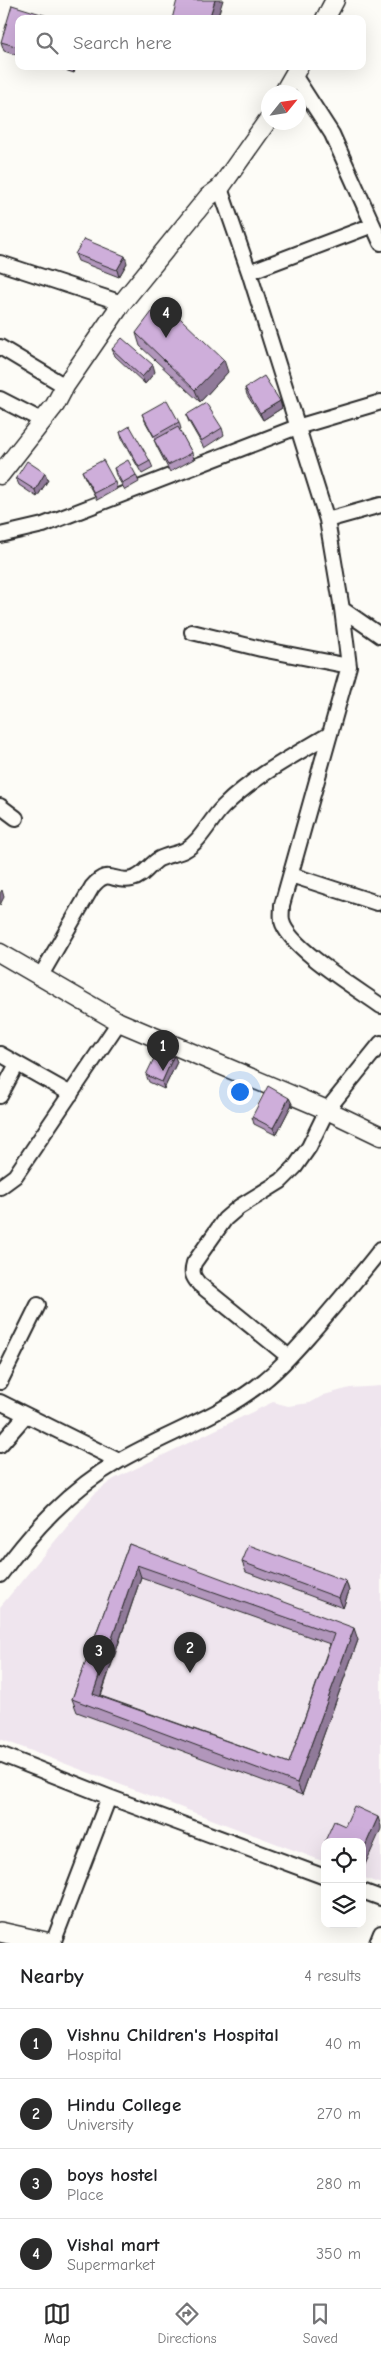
<!DOCTYPE html>
<style>
:root{--surface:#fff;--page:#f2f2f2;--text:#202124;--muted:#757577;--line:#e0e0e0;--accent:#2b2b2b}
body{margin:0;font-family:"Comic Neue",sans-serif;background:var(--page);color:var(--text)}
.controls{position:absolute;right:15px;bottom:15px;display:grid;overflow:hidden;border-radius:10px;box-shadow:0 5px 20px #0002}
.controls button{width:45px;height:45px;display:grid;place-items:center;padding:0;border:0;border-bottom:1px solid var(--line);background:var(--surface);color:var(--text);font:25px sans-serif}
.compass{position:absolute;left:261px;top:85px;width:45px;height:45px;border-radius:50%;background:var(--surface);box-shadow:0 5px 20px #0002;rotate:60deg}
.you{position:absolute;left:239px;top:1091px;width:18px;height:18px;margin:-12px;border:4px solid #fff;border-radius:50%;background:#1a73e8;box-shadow:0 0 0 8px #1a73e833}
.badge{display:grid;place-items:center;width:32px;height:32px;border-radius:50%;background:var(--accent);color:#fff;font-size:16px;font-weight:700}
.pin{position:absolute;translate:-50% -41px;filter:drop-shadow(0 1px 2px #0008)}
.pin::after{content:'';position:absolute;top:26px;width:18px;height:15px;background:inherit;clip-path:polygon(0 0,100% 0,50% 100%)}
.list{margin:0;padding:0;list-style:none}
h2{display:flex;justify-content:space-between;align-items:center;height:65px;margin:0;padding:0 20px;font-size:21px}
h2 small{font-size:16px;font-weight:400;color:var(--muted)}
.list li{display:grid;grid-template-columns:32px 1fr auto;gap:15px;align-items:center;box-sizing:border-box;height:70px;padding:0 20px;border-top:1px solid var(--line)}
.list b{display:block;font-size:19px;white-space:nowrap}
.list p{margin:0;font-size:16px;white-space:nowrap;color:var(--muted)}
.list em{font-size:16px;font-style:normal;color:var(--muted)}
.icon{flex:none;width:28px;height:28px;fill:none;stroke:currentColor;stroke-width:2;stroke-linecap:round;stroke-linejoin:round}
.map{position:relative;flex:none;width:381px;height:1943px;overflow:hidden}
.search{position:absolute;background:var(--surface);box-shadow:0 5px 20px #0002;left:15px;right:15px;top:15px;height:55px;display:flex;align-items:center;gap:12px;box-sizing:border-box;padding:0 18px;border-radius:10px;color:var(--muted);font-size:19px}
.sheet{height:345px;background:var(--surface)}
nav{display:flex;justify-content:space-around;align-items:center;box-sizing:border-box;height:70px;border-top:1px solid var(--line);background:var(--surface);font-size:14px;color:var(--muted)}
nav a{display:grid;justify-items:center;gap:2px}
nav .on{color:var(--accent)}
.map>svg:first-child{display:block}
</style>
<div class="map">
<svg width="381" height="1943" viewBox="0 0 381 1943">
<rect width="100%" height="100%" fill="#fdfcf7"/>
<filter id="ink" filterUnits="userSpaceOnUse"><feTurbulence type="fractalNoise" baseFrequency=".02" numOctaves="2"/><feDisplacementMap in="SourceGraphic" scale="10" xChannelSelector="R" yChannelSelector="G"/><feConvolveMatrix kernelMatrix="1 2 1 2 8 2 1 2 1" color-interpolation-filters="sRGB"/></filter>
<g filter="url(#ink)">
<path fill="#efe5ee" d="M 381,1386 L 381,1884 L 362,1877 L 362,1842 L 325,1842 L 325,1862 L 0,1739 L 0,1607 L 96,1492 L 114,1479 L 273,1402 L 288,1406 L 310,1403 L 324,1395 L 350,1388 Z"/>
<g fill="none" stroke-linecap="round" stroke-linejoin="round">
<defs>
<path id="minor" d="M 294,75 L 332,134 L 381,243
M 220,188 L 249,272 L 327,520 L 342,609 L 381,636
M 0,263 L 122,303
M 249,272 L 373,225
M 0,347 L 65,386
M 0,399 L 43,421
M 327,520 L 381,505
M 0,535 L 43,525 L 297,427 L 381,402
M 342,609 L 349,666 L 282,905 C 282,910 281,916 282,921 C 288,947 359,990 381,1006
M 192,632 L 261,649 L 349,666
M 0,806 L 16,818
M 291,875 L 377,903
M 40,977 L 92,887 C 109,866 113,884 132,879 C 143,877 150,864 159,859 C 167,855 177,854 185,850 C 201,841 210,820 223,807 C 254,776 293,756 330,734
M 0,1054 L 71,1094
M 0,1096 L 17,1064
M 0,1187 L 15,1176 L 119,1022
M 289,1357 L 199,1284 C 193,1277 191,1273 194,1263 L 225,1219 L 239,1207 L 281,1181 L 295,1167 L 309,1147 L 327,1110 L 381,1043
M 0,1382 L 38,1305
M 0,1402 L 119,1461
M 0,1445 L 26,1415
M 0,1575 C 33,1530 70,1489 119,1461 C 167,1433 222,1416 265,1380 C 285,1364 301,1344 318,1325 C 339,1300 361,1275 381,1249
M 0,1754 L 109,1797 L 325,1877
M 362,1891 L 381,1898
M 53,1943 L 109,1797
M 377,1943 L 381,1933"/>
<path id="tertiary" d="M 325,19 L 335,0
M 284,92 L 299,66
M 0,475 L 55,405 L 65,386 L 122,303 L 208,197 L 220,188 L 268,120
M 0,953 L 119,1022 L 327,1110 L 381,1136"/>
<path id="secondary" d="M 0,1932 L 50,1943"/>
</defs>
<use href="#minor" stroke="#2b2b2b" stroke-width="18"/>
<use href="#tertiary" stroke="#2b2b2b" stroke-width="21"/>
<use href="#secondary" stroke="#2b2b2b" stroke-width="22"/>
<use href="#minor" stroke="#fdfcf7" stroke-width="14"/>
<use href="#tertiary" stroke="#fdfcf7" stroke-width="18"/>
<use href="#secondary" stroke="#fdfcf7" stroke-width="19"/>
</g>
<path fill="#b196bb" stroke="#2b2b2b" fill-rule="evenodd" d="M 19,19 L 19,56 L 4,51 L 1,42 Z
M 52,66 L 76,66 L 74,73 Z
M 75,254 L 127,263 L 119,277 L 78,261 Z
M 136,333 L 228,372 L 200,402 L 140,346 Z
M 112,349 L 155,372 L 145,384 L 115,356 Z
M 245,388 L 280,401 L 282,408 L 263,420 L 247,395 Z
M 142,414 L 179,422 L 181,429 L 179,430 L 192,453 L 194,459 L 170,472 L 157,447 L 154,440 L 155,439 L 145,421 Z
M 186,415 L 222,428 L 224,435 L 204,448 L 189,422 Z
M 120,432 L 150,461 L 153,468 L 142,474 L 122,439 Z
M 114,468 L 136,475 L 139,482 L 125,490 L 116,475 Z
M 82,471 L 115,482 L 117,489 L 97,500 L 85,478 Z
M 16,478 L 48,480 L 37,497 L 19,485 Z
M 174,1055 L 177,1062 L 164,1089 L 149,1082 L 146,1075 Z
M 289,1098 L 292,1104 L 276,1135 L 254,1124 L 252,1117 Z
M 129,1544 L 358,1640 L 302,1795 L 77,1712 L 72,1699 ZM 141,1577 L 330,1644 L 289,1763 L 101,1696 Z
M 242,1562 L 346,1581 L 349,1591 L 343,1608 L 246,1572 Z"/>
<path fill="#907a99" stroke="#2b2b2b" d="M 215,0 L 223,0 L 217,19 L 209,19 Z
M 72,66 L 76,66 L 74,73 Z
M 125,256 L 127,263 L 119,277 L 117,270 Z
M 224,360 L 228,372 L 200,402 L 195,390 Z
M 153,365 L 155,372 L 145,384 L 142,377 Z
M 280,401 L 282,408 L 263,420 L 260,413 Z
M 45,473 L 48,480 L 37,497 L 35,490 Z
M 2,890 L 4,897 L 0,905 L 0,893 Z
M 174,1055 L 177,1062 L 164,1089 L 162,1082 Z
M 289,1098 L 292,1104 L 276,1135 L 273,1128 Z
M 137,1565 L 141,1577 L 97,1706 L 93,1694 Z
M 346,1581 L 349,1591 L 343,1608 L 339,1598 Z
M 354,1628 L 358,1640 L 302,1795 L 297,1783 Z
M 378,1817 L 381,1826 L 381,1829 L 364,1867 L 362,1863 L 362,1853 Z"/>
<path fill="#ceaeda" stroke="#2b2b2b" fill-rule="evenodd" d="M 177,0 L 215,0 L 209,19 L 172,19 Z
M 12,5 L 57,19 L 19,19 L 19,47 L 1,42 Z
M 84,239 L 125,256 L 117,270 L 75,254 Z
M 161,300 L 224,360 L 195,390 L 136,333 Z
M 122,338 L 153,365 L 142,377 L 112,349 Z
M 264,376 L 280,401 L 260,413 L 245,388 Z
M 167,400 L 179,422 L 154,436 L 142,414 Z
M 206,403 L 222,428 L 201,441 L 186,415 Z
M 130,426 L 150,461 L 139,467 L 120,432 Z
M 178,427 L 192,453 L 168,465 L 154,440 Z
M 103,460 L 115,482 L 94,493 L 82,471 Z
M 128,460 L 136,475 L 122,483 L 114,468 Z
M 27,461 L 45,473 L 35,490 L 16,478 Z
M 159,1048 L 174,1055 L 162,1082 L 146,1075 Z
M 268,1086 L 289,1098 L 273,1128 L 252,1117 Z
M 129,1544 L 354,1628 L 297,1783 L 72,1699 ZM 137,1565 L 334,1634 L 289,1763 L 93,1694 Z
M 249,1545 L 346,1581 L 339,1598 L 242,1562 Z
M 354,1806 L 378,1817 L 362,1853 L 362,1842 L 325,1841 L 334,1821 L 345,1826 Z"/>
</g>
</svg>
<div class="controls">
<button><svg class="icon" aria-label="locate" viewBox="0 0 24 24"><circle cx="12" cy="12" r="6"/><path d="M12 2v4M12 18v4M2 12h4M18 12h4"/></svg></button>
<button><svg class="icon" aria-label="layers" viewBox="0 0 24 24"><path d="M12 4l9 5-9 5-9-5zM3 14l9 5 9-5"/></svg></button>
</div>
<svg class="compass" viewBox="-18 -18 36 36"><path d="M0-13l5 13h-10z" fill="#e53935"/><path d="M0 13l5-13h-10z" fill="#757577"/></svg>
<div class="you"></div>
<div class="pin badge" style="left:163px;top:1071px">1</div>
<div class="pin badge" style="left:190px;top:1673px">2</div>
<div class="pin badge" style="left:99px;top:1676px">3</div>
<div class="pin badge" style="left:166px;top:338px">4</div>
<div class="search"><svg class="icon" aria-label="search" viewBox="0 0 24 24"><circle cx="10" cy="10" r="6"/><path d="M15 15l6 6"/></svg>Search here</div>
</div>
<section class="sheet">
<h2>Nearby<small>4 results</small></h2>
<ul class="list">
<li><span class="badge">1</span><div><b>Vishnu Children's Hospital</b><p>Hospital</p></div><em>40 m</em></li>
<li><span class="badge">2</span><div><b>Hindu College</b><p>University</p></div><em>270 m</em></li>
<li><span class="badge">3</span><div><b>boys hostel</b><p>Place</p></div><em>280 m</em></li>
<li><span class="badge">4</span><div><b>Vishal mart</b><p>Supermarket</p></div><em>350 m</em></li>
</ul>
</section>
<nav>
<a class="on"><svg class="icon" aria-label="map" viewBox="0 0 24 24"><path d="M3 6l6-2 6 2 6-2v14l-6 2-6-2-6 2zM9 4v14M15 6v14"/></svg>Map</a>
<a><svg class="icon" aria-label="directions" viewBox="0 0 24 24"><path d="M12 3l9 9-9 9-9-9zM9 14v-3h6M13 9l2 2-2 2"/></svg>Directions</a>
<a><svg class="icon" aria-label="saved" viewBox="0 0 24 24"><path d="M7 4h10v16l-5-4-5 4z"/></svg>Saved</a>
</nav>
